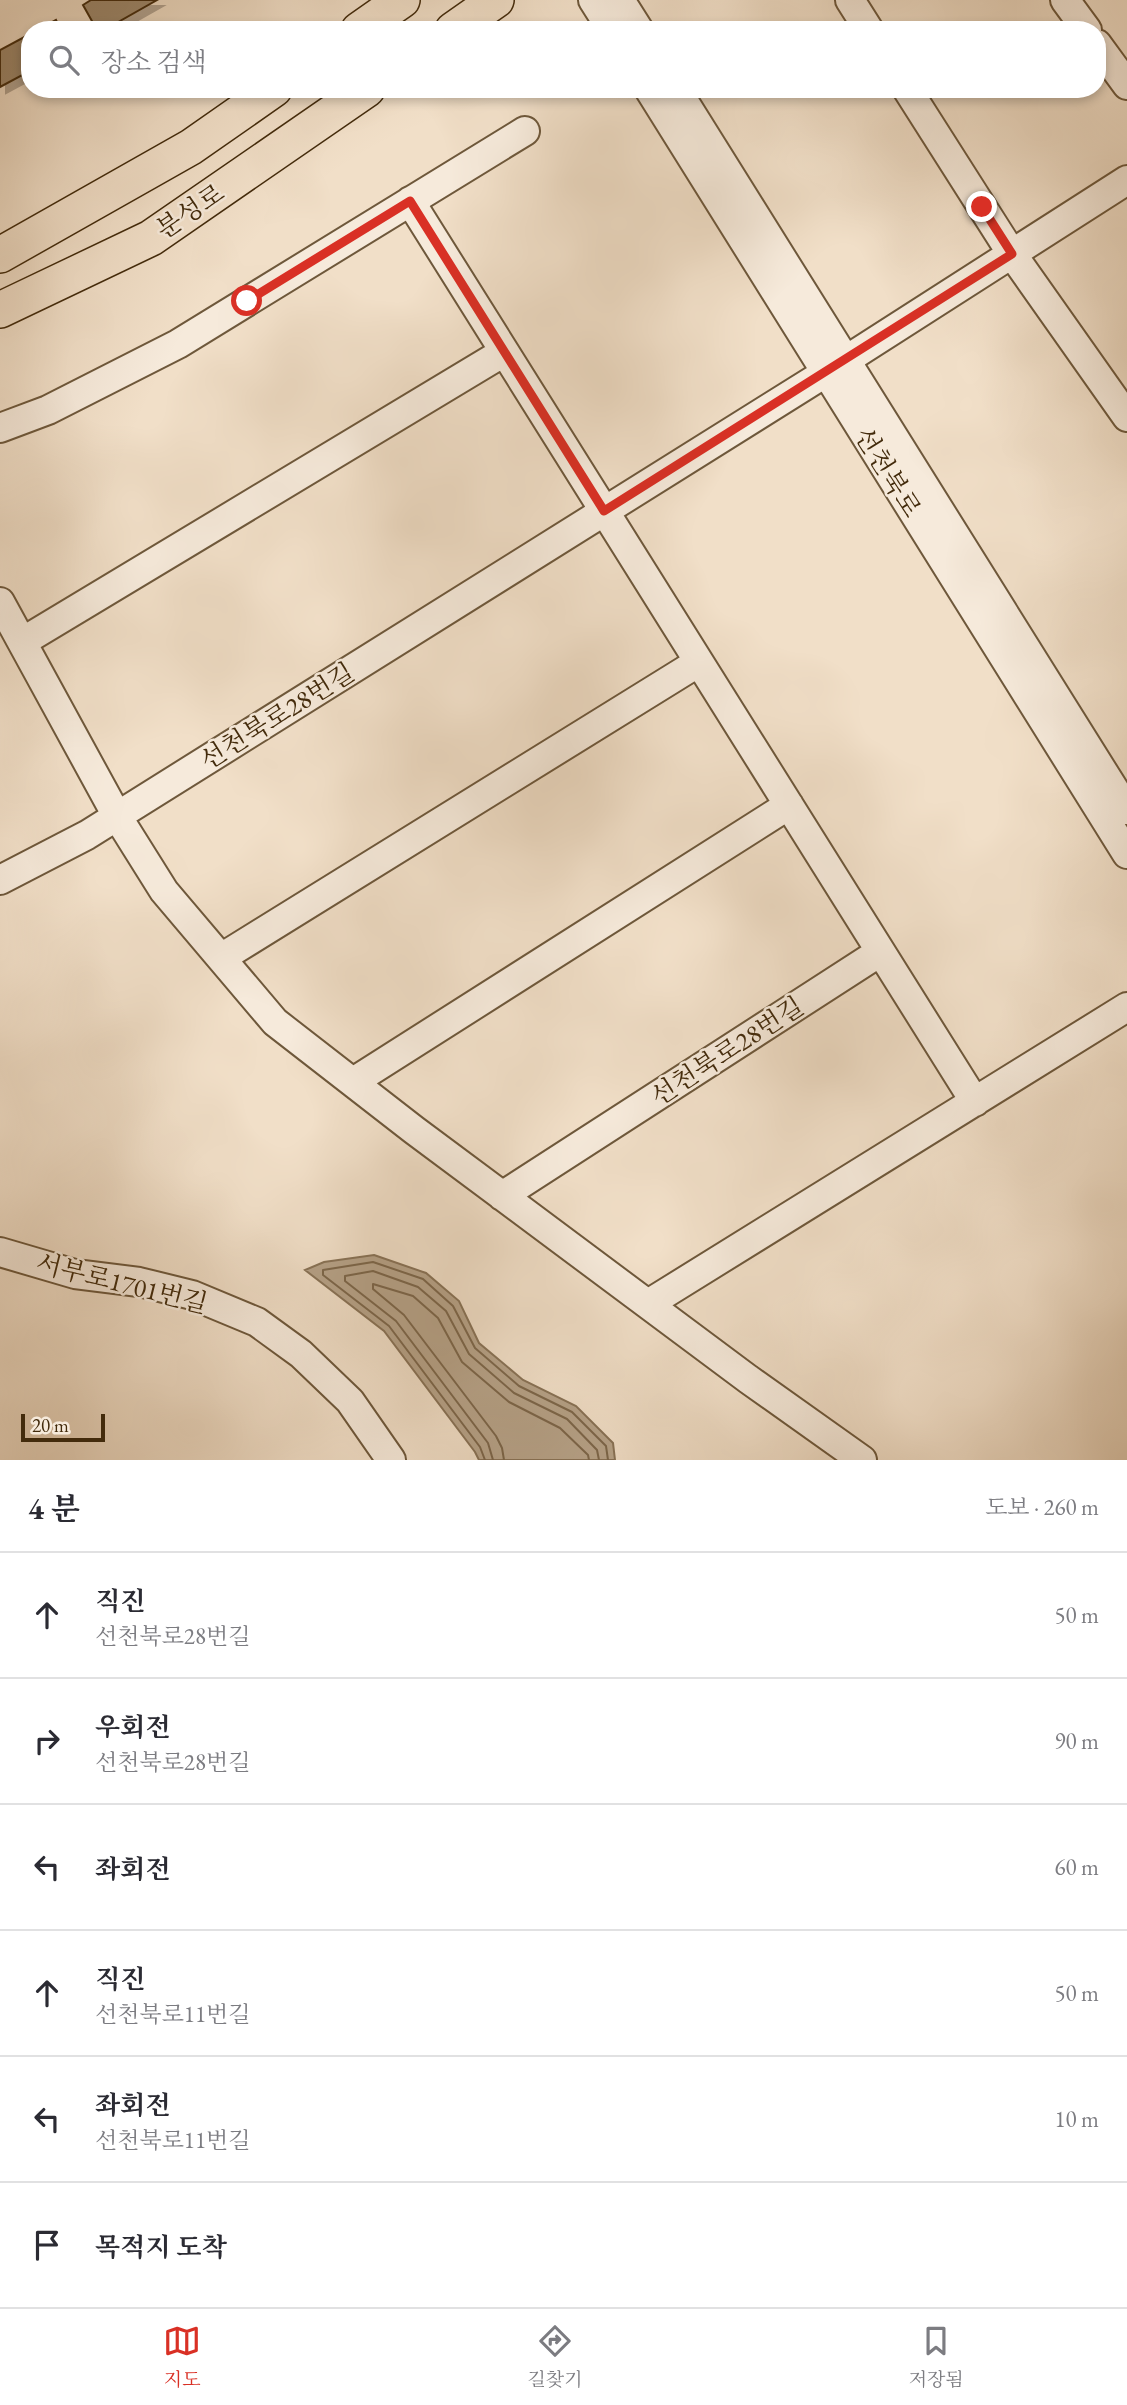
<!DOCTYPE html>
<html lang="ko">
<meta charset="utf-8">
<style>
:root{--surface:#fff;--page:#f7f7f7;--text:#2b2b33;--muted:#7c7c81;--line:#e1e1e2;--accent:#d93025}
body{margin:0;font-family:"EB Garamond","Noto Serif KR",serif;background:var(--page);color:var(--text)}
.scale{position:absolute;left:21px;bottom:18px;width:84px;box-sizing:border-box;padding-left:7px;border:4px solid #432b0c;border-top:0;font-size:19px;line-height:24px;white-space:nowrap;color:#432b0c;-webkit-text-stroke:5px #f6eadb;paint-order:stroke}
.stop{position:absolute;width:21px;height:21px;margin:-16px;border:5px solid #d93025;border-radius:50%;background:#fff}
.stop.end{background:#d93025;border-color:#fff;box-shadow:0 2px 7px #0008}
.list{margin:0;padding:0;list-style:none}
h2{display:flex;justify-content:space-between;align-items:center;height:91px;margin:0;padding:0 28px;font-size:30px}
h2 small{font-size:23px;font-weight:400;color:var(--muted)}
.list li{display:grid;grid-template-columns:46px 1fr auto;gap:21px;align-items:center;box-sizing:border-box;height:126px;padding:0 28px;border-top:2px solid var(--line)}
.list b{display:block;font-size:26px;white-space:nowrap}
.list p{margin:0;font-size:23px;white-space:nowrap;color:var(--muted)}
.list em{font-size:23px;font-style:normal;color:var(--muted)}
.icon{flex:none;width:38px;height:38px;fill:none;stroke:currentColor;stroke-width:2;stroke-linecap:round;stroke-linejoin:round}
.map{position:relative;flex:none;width:1127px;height:1460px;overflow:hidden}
.search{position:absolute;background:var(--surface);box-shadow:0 4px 10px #0003;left:21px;right:21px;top:21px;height:77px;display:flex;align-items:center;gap:18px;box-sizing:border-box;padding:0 24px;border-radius:28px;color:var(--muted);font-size:26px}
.sheet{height:847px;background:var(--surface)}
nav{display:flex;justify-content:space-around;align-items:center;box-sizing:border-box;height:98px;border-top:2px solid var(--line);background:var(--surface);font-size:19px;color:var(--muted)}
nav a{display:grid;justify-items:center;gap:4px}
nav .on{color:var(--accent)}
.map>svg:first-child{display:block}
</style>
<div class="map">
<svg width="1127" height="1460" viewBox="0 0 1127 1460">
<defs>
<filter id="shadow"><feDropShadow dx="6" dy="6" stdDeviation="0" flood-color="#0004"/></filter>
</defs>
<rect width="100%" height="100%" fill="#f1dfc8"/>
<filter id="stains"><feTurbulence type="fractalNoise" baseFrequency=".00286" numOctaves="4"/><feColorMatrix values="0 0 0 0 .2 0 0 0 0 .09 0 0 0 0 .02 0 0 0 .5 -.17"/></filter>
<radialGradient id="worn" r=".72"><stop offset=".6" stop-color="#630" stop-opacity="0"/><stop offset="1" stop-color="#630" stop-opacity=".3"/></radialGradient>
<path fill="#b6a288" stroke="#887256" stroke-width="2" d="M 374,1255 L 426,1273 L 459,1301 L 479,1343 L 523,1380 L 576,1406 L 613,1443 L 615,1460 L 479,1460 L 475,1452 L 384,1331 L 305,1270 L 324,1262 Z"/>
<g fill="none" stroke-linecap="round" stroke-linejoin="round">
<path stroke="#7c664a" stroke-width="2" d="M 485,1460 L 480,1447 L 389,1326 L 323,1275 L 323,1270 L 373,1262 L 423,1279 L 453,1306 L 475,1348 L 519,1386 L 572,1412 L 606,1446 L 608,1460
M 493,1460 L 488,1443 L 396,1321 L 345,1281 L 345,1276 L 373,1271 L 418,1287 L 446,1311 L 469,1354 L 514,1393 L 567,1419 L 597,1450 L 599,1460
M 504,1460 L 502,1448 L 496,1436 L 404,1315 L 373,1289 L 373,1284 L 413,1296 L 438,1318 L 462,1362 L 509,1402 L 560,1428 L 588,1455 L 589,1460"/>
</g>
<path fill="#9d896e" stroke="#432b0c" stroke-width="2" filter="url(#shadow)" d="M 91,0 L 157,0 L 104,30 L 97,30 L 83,5 Z
M 56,20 L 61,30 L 38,30 Z
M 30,34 L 30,71 L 0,87 L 0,50 Z"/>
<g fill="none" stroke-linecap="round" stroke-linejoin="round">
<defs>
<path id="minor" d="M 593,0 L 612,30
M 620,0 L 639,30
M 850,0 L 869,30
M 1065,0 L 1087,30
M 1097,44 L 1127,85
M 649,89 L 1127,854
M 676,89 L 1127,810
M 907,89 L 1012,254 L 1127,417
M 410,201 L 975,1102
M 0,428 L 48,410 L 178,344 L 525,131
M 0,602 L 117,816 L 164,891 L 275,1022 L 414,1130 L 748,1379 L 862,1460
M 22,642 L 504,352
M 0,880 L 87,835 L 846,360 L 1127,180
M 221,958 L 699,662
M 353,1082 L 789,805
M 502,1196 L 880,952
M 0,1252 L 75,1274 L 139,1282 L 192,1295 L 257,1322 L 301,1354 L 350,1401 L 391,1460
M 648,1304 L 1127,1007"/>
<path id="major" d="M 359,30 L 402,0
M 453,30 L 496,0
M 0,255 L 191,147 L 274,89
M 0,310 L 151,238 L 367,89"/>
</defs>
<use href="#minor" stroke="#6e583b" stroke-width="32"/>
<use href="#major" stroke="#432b0c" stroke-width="38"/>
<use href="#minor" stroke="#f6eadb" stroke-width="28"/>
<use href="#major" stroke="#f1dfc8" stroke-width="35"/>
</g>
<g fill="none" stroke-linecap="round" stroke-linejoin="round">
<path stroke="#d93025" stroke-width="9" d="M 247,301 L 410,201 L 604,511 L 1012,254 L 982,207"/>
</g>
<g text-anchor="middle" stroke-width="5" stroke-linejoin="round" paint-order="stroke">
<g font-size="26" fill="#432b0c" stroke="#f6eadb">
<text transform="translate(190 211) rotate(-34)" y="9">분성로</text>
<text transform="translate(888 472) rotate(58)" y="9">선천북로</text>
<text transform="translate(277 716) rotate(-32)" y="9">선천북로28번길</text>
<text transform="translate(727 1051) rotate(-33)" y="9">선천북로28번길</text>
<text transform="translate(122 1283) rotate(14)" y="9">서부로1701번길</text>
</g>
</g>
<rect width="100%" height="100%" filter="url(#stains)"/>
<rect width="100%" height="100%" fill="url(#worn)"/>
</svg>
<div class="scale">20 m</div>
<div class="stop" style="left:247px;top:301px"></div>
<div class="stop end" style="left:982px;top:207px"></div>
<div class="search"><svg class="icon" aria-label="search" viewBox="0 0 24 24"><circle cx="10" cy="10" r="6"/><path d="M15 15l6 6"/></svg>장소 검색</div>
</div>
<section class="sheet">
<h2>4 분<small>도보 · 260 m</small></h2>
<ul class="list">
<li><svg class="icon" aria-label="ahead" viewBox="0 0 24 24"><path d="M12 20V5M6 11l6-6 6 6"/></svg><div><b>직진</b><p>선천북로28번길</p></div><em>50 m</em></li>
<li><svg class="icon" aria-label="right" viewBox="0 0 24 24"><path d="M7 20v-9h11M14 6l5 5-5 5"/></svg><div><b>우회전</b><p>선천북로28번길</p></div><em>90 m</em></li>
<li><svg class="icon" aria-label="left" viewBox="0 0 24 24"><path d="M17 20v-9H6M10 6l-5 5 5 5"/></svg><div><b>좌회전</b></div><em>60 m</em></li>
<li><svg class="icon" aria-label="ahead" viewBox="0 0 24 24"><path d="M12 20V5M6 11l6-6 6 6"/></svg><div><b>직진</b><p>선천북로11번길</p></div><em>50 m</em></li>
<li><svg class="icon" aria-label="left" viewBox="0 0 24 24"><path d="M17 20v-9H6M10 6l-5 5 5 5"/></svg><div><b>좌회전</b><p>선천북로11번길</p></div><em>10 m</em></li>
<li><svg class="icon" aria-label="arrive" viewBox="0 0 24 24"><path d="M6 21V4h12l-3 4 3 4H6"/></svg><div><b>목적지 도착</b></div></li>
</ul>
</section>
<nav>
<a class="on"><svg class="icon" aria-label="map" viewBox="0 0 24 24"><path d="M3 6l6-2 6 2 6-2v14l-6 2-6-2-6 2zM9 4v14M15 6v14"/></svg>지도</a>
<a><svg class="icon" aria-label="directions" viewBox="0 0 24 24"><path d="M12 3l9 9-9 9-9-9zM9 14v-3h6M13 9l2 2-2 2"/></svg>길찾기</a>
<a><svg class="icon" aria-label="saved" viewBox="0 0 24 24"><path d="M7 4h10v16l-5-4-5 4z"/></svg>저장됨</a>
</nav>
